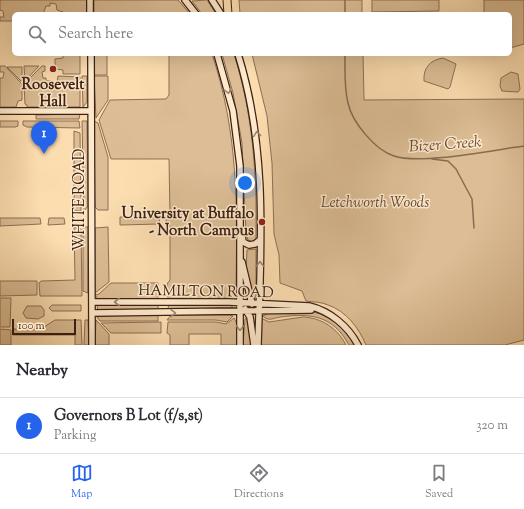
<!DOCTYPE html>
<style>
:root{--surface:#fff;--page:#f7f7f7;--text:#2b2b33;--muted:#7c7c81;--line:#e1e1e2;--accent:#2563eb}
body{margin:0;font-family:"Sorts Mill Goudy",serif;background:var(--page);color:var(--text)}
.scale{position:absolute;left:12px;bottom:10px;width:64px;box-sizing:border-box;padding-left:4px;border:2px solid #3e2113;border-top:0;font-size:11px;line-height:14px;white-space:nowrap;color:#3e2113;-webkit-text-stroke:3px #fde9cc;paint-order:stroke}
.you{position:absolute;left:245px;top:183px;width:14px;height:14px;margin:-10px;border:3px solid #fff;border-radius:50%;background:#1a73e8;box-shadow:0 0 0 6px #1a73e833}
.badge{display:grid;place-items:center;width:26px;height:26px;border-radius:50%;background:var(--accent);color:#fff;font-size:13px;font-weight:700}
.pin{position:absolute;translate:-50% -33px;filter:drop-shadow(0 1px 2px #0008)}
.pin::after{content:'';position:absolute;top:21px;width:14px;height:12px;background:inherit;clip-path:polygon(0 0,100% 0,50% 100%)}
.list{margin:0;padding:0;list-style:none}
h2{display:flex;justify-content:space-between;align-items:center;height:52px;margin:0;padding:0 16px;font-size:17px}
h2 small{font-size:13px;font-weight:400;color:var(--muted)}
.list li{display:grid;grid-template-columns:26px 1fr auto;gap:12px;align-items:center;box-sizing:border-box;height:56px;padding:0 16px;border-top:1px solid var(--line)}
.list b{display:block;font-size:15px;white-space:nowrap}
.list p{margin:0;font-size:13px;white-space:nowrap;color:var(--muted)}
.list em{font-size:13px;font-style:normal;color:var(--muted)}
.icon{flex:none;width:22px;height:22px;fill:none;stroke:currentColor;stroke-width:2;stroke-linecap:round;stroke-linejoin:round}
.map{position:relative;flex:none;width:524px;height:345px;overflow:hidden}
.search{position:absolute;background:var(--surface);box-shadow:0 4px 16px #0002;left:12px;right:12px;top:12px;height:44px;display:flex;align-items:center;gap:10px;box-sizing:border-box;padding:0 14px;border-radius:6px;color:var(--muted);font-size:15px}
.sheet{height:108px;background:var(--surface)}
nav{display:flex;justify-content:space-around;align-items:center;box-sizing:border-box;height:56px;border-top:1px solid var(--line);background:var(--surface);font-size:11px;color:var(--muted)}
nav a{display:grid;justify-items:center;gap:2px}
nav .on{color:var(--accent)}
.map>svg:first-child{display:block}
</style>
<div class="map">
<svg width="524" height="345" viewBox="0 0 524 345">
<rect width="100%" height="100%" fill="#fcddb0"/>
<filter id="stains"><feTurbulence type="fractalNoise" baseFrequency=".005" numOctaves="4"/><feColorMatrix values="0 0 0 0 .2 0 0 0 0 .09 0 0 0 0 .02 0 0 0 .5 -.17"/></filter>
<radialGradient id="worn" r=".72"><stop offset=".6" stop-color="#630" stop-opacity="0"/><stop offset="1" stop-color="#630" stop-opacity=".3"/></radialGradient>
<path fill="#dcbd95" stroke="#8d6f54" d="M 0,0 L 87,0 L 87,14 L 63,14 L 63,12 L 57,10 L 56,4 L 50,3 L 50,6 L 46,6 L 43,14 L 14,14 L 14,21 L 0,21 L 0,17 L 4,17 L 3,11 L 0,10 Z
M 94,0 L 178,0 L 190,14 L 94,14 Z
M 207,0 L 216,14 L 202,14 L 192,1 Z
M 239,0 L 362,0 L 362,14 L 240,14 Z
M 372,0 L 439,0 L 439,11 L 372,12 Z
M 484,0 L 524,0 L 524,44 L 510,48 L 510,14 L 484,14 Z
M 63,54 L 80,54 L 80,74 L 63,74 L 63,70 L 55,69 L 55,59 L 63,58 Z
M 94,54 L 107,54 L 107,75 L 94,75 Z
M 169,54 L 212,54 C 239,135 237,207 236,290 L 230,298 L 171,299 L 168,298 L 167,284 L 170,280 L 170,226 L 166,223 L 166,218 L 170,216 L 169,159 L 111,159 L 99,120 L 110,100 L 166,99 L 169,95 Z
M 222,54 L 234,54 C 253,115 257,174 256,238 L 252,242 L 248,240 L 246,233 L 242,143 L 233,93 Z
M 252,54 L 363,54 L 364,100 L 524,99 L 524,340 L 505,345 L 366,345 C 359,328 346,311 328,305 C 322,302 313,302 306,301 L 302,291 L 280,283 L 279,255 L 274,234 L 272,163 L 267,116 Z
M 443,58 L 456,64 L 450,87 L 448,89 L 424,81 C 423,68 430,60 443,58 Z
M 0,66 L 5,66 L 22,84 L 22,100 L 18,101 L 16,107 L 0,107 L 0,78 L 3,78 L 4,72 L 0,72 Z
M 24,66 L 39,66 L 25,81 Z
M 42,66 L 45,66 L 45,71 L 42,72 L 43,78 L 46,78 L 46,81 L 51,81 L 51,84 L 57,84 L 58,76 L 80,77 L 80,107 L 27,107 L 27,105 L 25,104 L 24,84 Z
M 7,67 L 22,67 L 22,80 L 21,81 Z
M 511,72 L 518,74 L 520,89 L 518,92 L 502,91 L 500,86 L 501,78 Z
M 82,76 L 87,76 L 87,102 L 83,107 Z
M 94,76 L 108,76 L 108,100 L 96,118 Z
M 80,114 L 79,119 L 36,119 L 36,115 Z
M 0,121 L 18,121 L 18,126 L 15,127 L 0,127 Z
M 23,121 L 79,121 L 80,128 L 27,127 L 23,125 Z
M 82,121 L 87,121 L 88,206 L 84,211 Z
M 94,121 L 98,123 L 108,157 L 108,210 L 98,210 L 95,207 Z
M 74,131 L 80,133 L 81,211 L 73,210 L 71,206 L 74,204 Z
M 120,217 L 159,217 L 160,224 L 120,225 Z
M 0,218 L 40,218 L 41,224 L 0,226 Z
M 49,218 L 64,218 L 65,224 L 48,225 Z
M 74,227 L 81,229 L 82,296 L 40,296 L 39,283 L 41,281 L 75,280 Z
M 84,227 L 88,227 L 88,293 L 83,291 L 83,229 Z
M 108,227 L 109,282 L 95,293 L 95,228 Z
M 256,249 L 256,285 L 252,296 L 246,273 L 247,250 Z
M 0,281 L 37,281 L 37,295 L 0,296 Z
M 111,283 L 158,283 L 158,299 L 98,299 L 95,295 L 99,294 Z
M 0,298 L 11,298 L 10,327 L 0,327 Z
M 52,305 L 81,305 L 81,311 L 52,311 L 49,308 Z
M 97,305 L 158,305 L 158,310 L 98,310 Z
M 170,305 L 232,305 L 232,308 L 169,310 L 168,307 Z
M 27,306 L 41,306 L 44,310 L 44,316 L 38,319 L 26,318 L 23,313 Z
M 313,312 C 331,316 346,328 355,345 L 349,345 C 333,315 310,313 280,317 C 273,318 269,322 263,316 L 269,313 Z
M 158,315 L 158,321 L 100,321 L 97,317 L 101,316 Z
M 171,315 L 229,315 L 233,316 L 227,322 L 216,320 L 167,320 Z
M 303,317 C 322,318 337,328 346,345 L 260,345 L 261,318 L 269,322 Z
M 234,318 L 237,324 L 237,345 L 221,345 L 221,334 L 189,334 L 189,345 L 170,345 L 170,335 L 167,333 L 168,322 L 216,322 L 226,324 Z
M 247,318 L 252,345 L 243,345 L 245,319 Z
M 55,320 L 81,320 L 82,345 L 75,345 L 75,335 L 13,335 L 14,329 L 41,329 Z
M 85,320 L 88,320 L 89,345 L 84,345 Z
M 96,320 L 109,334 L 109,345 L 95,345 Z
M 161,322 L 161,333 L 111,333 L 101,323 Z
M 0,329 L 11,330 L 11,345 L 0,345 Z"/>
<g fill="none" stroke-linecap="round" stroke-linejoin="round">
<path stroke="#896b51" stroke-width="1.5" d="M 345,14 L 345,0
M 345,54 C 345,70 344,87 348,103 C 352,122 375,150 394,156 C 421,165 493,150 524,146
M 432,159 L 448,161 L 456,169 L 472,199 L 474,228"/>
<defs>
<path id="secondary" d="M 90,0 L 90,14
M 185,0 L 196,14
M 212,0 L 221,14
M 91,54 L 92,345
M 217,54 L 233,111 L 240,166 L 240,345
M 238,54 C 268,150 261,246 258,345
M 0,111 L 91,111
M 242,236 L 243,242 L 249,245 L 255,244 L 260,240
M 242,262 L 252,304
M 92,302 L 229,302 L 309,306 C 330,311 348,326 358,345
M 245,309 L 250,317 L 254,345
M 92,313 L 311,310"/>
<path id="highway" d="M 227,0 L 228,14"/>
</defs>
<use href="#secondary" stroke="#3e2113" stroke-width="8"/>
<use href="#highway" stroke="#3e2113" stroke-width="9"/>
<use href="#secondary" stroke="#fde9cc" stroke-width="5.5"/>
<use href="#highway" stroke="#fcddb0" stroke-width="7"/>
</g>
<defs><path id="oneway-chevron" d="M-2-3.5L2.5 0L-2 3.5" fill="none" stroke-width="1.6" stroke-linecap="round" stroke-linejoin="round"/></defs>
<g stroke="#9e8570">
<use href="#oneway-chevron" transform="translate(228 91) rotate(77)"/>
<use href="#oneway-chevron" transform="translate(257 134) rotate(-98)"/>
<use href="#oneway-chevron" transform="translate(260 264) rotate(-89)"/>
<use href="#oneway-chevron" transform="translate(117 302) rotate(180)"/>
<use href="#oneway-chevron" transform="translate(173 313) rotate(-2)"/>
<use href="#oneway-chevron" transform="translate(240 328) rotate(91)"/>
</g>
<g fill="#8f2418" stroke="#fde9cc" stroke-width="1.5">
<circle cx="53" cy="69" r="4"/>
<circle cx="262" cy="222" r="4"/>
</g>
<g text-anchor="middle" stroke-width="3" stroke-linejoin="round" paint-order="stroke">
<g font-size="15" font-weight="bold" fill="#3e2113" stroke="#fde9cc">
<text x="53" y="89">Roosevelt<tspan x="53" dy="17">Hall</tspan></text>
<text x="254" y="218" text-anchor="end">University at Buffalo<tspan x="254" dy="17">- North Campus</tspan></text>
</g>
<g font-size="15" fill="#3e2113" stroke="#fde9cc">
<text transform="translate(79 200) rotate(-90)" y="5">WHITE ROAD</text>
<text transform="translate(206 291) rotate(1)" y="5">HAMILTON ROAD</text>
</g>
<g font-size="15" font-style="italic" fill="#664834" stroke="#fde9cc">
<text x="375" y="207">Letchworth Woods</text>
</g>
<g font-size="16" font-style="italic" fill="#6a4c37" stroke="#fde9cc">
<text transform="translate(445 143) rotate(-4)" y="6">Bizer Creek</text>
</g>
</g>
<rect width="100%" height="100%" filter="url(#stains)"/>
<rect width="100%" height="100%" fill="url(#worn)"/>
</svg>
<div class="scale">100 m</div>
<div class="you"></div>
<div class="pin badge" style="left:44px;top:154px">1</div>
<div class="search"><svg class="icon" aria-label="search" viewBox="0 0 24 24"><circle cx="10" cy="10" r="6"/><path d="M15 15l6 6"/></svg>Search here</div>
</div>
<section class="sheet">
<h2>Nearby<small></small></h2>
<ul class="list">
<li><span class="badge">1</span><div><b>Governors B Lot (f/s,st)</b><p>Parking</p></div><em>320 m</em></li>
</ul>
</section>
<nav>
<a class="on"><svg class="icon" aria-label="map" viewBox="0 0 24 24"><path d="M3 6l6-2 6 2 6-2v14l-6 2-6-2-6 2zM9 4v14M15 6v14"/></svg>Map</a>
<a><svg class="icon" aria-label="directions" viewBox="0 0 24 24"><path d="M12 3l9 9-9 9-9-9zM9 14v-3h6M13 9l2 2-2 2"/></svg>Directions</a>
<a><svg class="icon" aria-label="saved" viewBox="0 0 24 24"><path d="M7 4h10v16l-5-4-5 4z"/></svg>Saved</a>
</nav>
